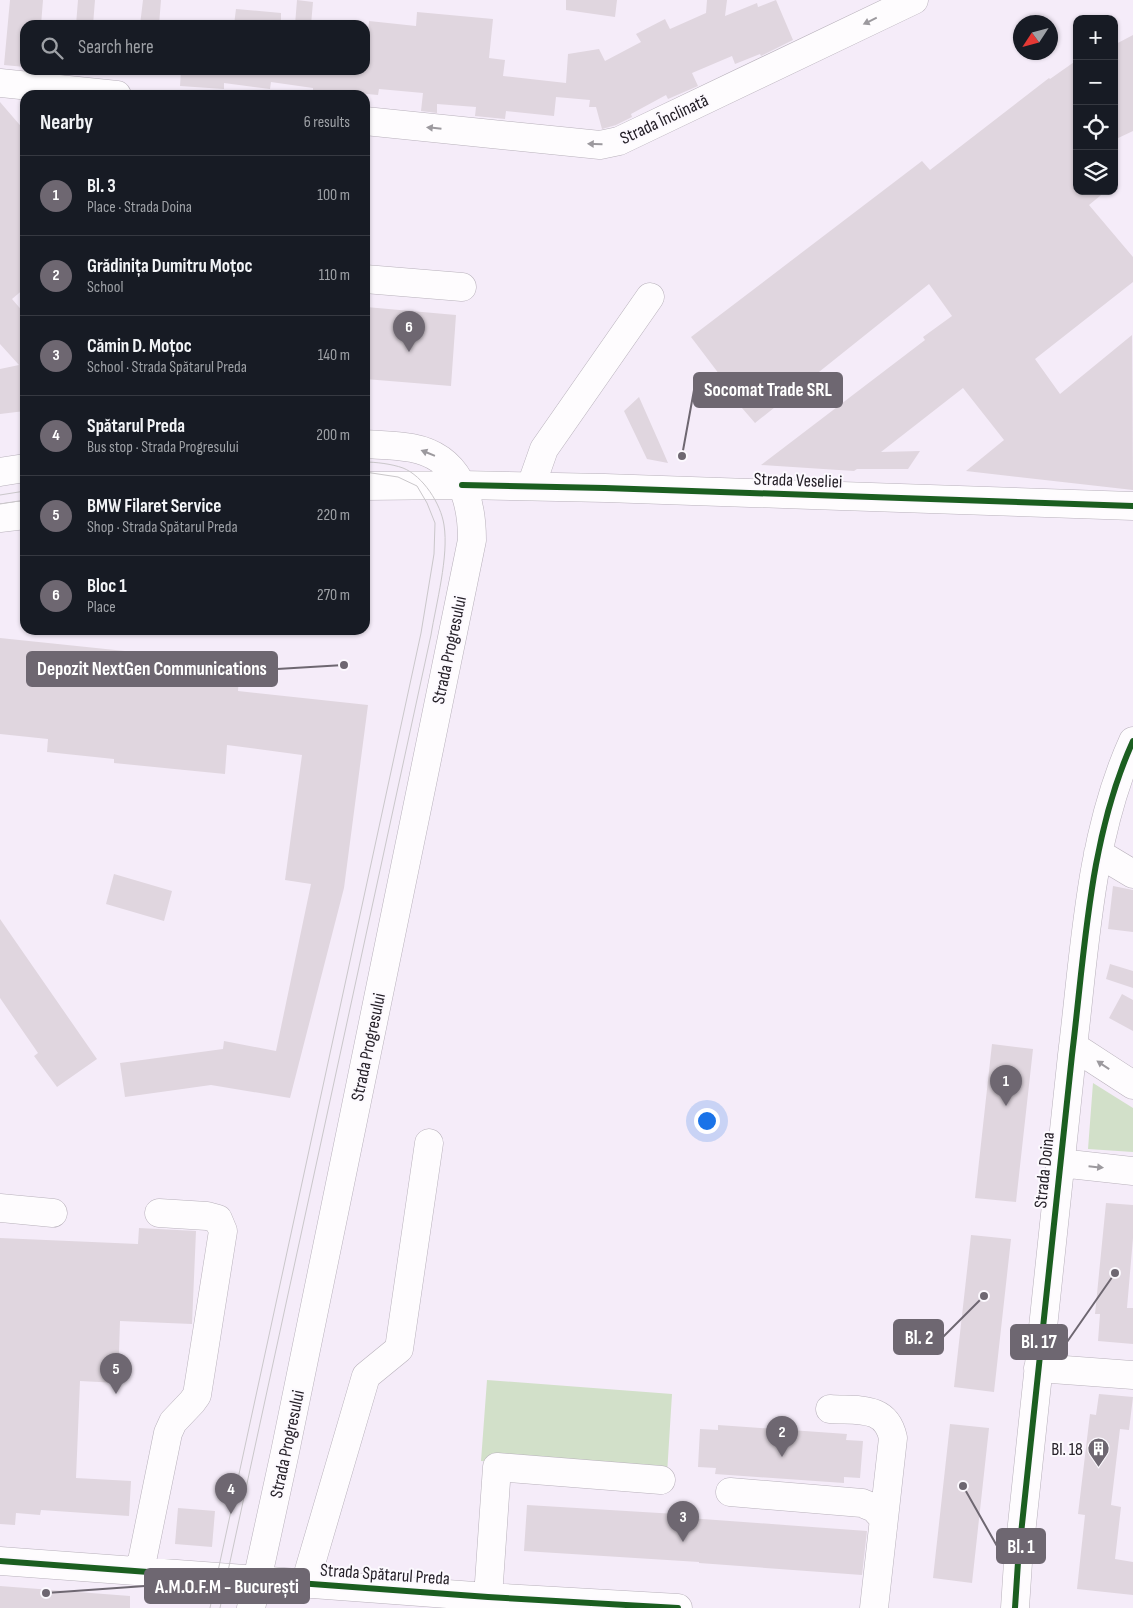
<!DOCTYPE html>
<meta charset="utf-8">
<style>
:root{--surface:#171b24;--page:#20242c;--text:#f1f3f6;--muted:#9ea1a6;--line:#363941;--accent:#6e6771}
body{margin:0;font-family:"Sofia Sans Condensed",sans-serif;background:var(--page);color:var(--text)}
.controls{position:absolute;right:15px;top:15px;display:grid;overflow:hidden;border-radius:10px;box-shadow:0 1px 4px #0004}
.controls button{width:45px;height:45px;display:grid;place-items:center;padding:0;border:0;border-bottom:1px solid var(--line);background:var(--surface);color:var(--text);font:25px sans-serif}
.compass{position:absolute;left:1013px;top:15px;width:45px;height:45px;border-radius:50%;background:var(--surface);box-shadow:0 1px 4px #0004;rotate:234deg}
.you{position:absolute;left:706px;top:1120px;width:18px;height:18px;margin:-12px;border:4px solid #fff;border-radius:50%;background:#1a73e8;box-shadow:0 0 0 8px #1a73e833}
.badge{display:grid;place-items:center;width:32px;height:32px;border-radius:50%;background:var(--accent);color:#fff;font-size:16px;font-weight:700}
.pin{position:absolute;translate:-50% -41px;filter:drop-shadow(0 1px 2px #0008)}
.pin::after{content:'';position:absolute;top:26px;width:18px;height:15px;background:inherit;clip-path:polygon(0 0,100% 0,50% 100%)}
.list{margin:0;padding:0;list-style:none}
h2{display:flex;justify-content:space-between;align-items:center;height:65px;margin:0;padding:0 20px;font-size:21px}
h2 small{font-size:16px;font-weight:400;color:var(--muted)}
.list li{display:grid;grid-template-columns:32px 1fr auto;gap:15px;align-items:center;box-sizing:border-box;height:80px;padding:0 20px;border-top:1px solid var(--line)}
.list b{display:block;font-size:19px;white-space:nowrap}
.list p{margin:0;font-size:16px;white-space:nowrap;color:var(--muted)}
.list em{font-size:16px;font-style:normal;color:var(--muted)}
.icon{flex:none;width:28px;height:28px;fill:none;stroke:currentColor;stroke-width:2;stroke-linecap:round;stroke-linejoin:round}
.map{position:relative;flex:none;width:1133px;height:1608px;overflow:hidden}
.search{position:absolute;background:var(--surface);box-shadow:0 1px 4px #0004;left:20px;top:20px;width:350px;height:55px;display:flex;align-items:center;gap:12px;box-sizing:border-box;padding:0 18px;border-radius:15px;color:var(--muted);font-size:19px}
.panel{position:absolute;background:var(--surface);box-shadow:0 1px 4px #0004;left:20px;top:90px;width:350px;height:545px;border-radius:15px}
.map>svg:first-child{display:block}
</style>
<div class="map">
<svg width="1133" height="1608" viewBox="0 0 1133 1608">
<rect width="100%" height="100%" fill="#f5ecf9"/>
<path fill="#d2e0c9" d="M 1093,1083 L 1133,1108 L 1133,1152 L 1088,1149 Z
M 487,1380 L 672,1394 L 667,1474 L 481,1461 Z"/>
<path fill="#e0d6df" d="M 10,0 L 43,0 L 41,25 L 25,25 L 25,67 L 4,65 Z
M 78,0 L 95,0 L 93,25 L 76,25 Z
M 143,0 L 161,0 L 159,25 L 140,25 Z
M 297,0 L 313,2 L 311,25 L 295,25 Z
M 566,0 L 617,0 L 615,17 L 566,10 Z
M 707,0 L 727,0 L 725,16 L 757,3 L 758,7 L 776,0 L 793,40 L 761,56 L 760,54 L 735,64 L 732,56 L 692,73 L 698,86 L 668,99 L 666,95 L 631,114 L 632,117 L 616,125 L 602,129 L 596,107 L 589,107 L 590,100 L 556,97 L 554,116 L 506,111 L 505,119 L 475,116 L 476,107 L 437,104 L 437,113 L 421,111 L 423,93 L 379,89 L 378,95 L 334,91 L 333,95 L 313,95 L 313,88 L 271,82 L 270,89 L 224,83 L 224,89 L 180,86 L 181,70 L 365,70 L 369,21 L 416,26 L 417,12 L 493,19 L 489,58 L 505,60 L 503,76 L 566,83 L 568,54 L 599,49 L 605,61 L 641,42 L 636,34 L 665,19 L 670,29 L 706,13 Z
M 236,9 L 281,13 L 281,25 L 234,25 Z
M 1133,35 L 1133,131 L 1114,140 L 1114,45 Z
M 1077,60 L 1077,191 L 1106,191 L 1089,205 L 1133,257 L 1133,282 L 1035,359 L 1060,394 L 1132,335 L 1133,490 L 966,471 L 1004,440 L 963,388 L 881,452 L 920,451 L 908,469 L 857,469 L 854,471 L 761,465 L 925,340 L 923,337 L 952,316 L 929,284 L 755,423 L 729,393 L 732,391 L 691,337 L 922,161 L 930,170 L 1049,78 L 1050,79 Z
M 0,102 L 25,131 L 25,288 L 12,299 L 25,314 L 25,411 L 0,414 L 0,369 L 19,365 L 0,344 Z
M 366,307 L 456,315 L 451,386 L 365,379 Z
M 639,397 L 662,449 L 668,463 L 647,459 L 624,411 Z
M 0,638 L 240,663 L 238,691 L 368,705 L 344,888 L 290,1098 L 211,1085 L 125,1097 L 120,1063 L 223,1049 L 224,1041 L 276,1051 L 311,884 L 285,880 L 302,755 L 227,745 L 225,774 L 114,763 L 114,759 L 47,752 L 48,739 L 0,734 Z
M 114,874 L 172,891 L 164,921 L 106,904 Z
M 1113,886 L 1133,890 L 1133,932 L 1108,929 Z
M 0,919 L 97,1059 L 57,1087 L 34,1056 L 38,1053 L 0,998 Z
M 1110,964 L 1133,971 L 1133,988 L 1106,979 Z
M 1122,994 L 1133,1000 L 1133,1031 L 1109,1018 Z
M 992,1044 L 1033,1049 L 1016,1202 L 975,1198 Z
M 1106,1203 L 1133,1205 L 1133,1238 L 1127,1308 L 1133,1308 L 1133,1344 L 1098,1341 L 1100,1314 L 1095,1314 Z
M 139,1228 L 196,1231 L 192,1324 L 120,1321 L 118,1383 L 80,1381 L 76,1478 L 131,1481 L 129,1516 L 41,1510 L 40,1515 L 16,1513 L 15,1525 L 0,1524 L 0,1238 L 138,1244 Z
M 971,1235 L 1011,1239 L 994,1392 L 954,1387 Z
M 1099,1394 L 1133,1397 L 1129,1430 L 1120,1429 L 1111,1505 L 1121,1507 L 1115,1559 L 1133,1562 L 1133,1595 L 1077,1589 L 1085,1515 L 1078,1514 L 1090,1414 L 1096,1415 Z
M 950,1424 L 989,1428 L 972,1583 L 933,1578 Z
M 718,1425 L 847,1434 L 846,1440 L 863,1441 L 860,1478 L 844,1477 L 844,1483 L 715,1474 L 716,1468 L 698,1467 L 700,1429 L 718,1430 Z
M 527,1505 L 676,1514 L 675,1517 L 867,1531 L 862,1575 L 699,1563 L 699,1562 L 524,1551 Z
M 178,1508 L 215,1511 L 212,1547 L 175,1544 Z
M 0,1586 L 130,1596 L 130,1608 L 0,1608 Z"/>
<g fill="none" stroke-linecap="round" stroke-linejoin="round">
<defs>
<path id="minor" d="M 0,83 L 117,95
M 365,121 L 600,145 L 619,141 L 914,0
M 365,279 L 462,287
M 462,485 L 605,488 L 1133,506
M 531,486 L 544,449 L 650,297
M 1098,853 L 1133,874
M 1073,1046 L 1133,1085
M 1060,1163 L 1133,1171
M 0,1208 L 53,1213
M 1038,1368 L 1133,1375
M 830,1409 C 858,1411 886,1405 893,1438 L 874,1608
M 730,1492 L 862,1503 L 874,1508 L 883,1518
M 0,1561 L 488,1597 L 678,1608
M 140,1571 L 168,1433 L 173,1422 L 192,1402 L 197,1395 L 223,1231 L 218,1219 L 207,1216 L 159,1213
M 305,1584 L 366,1376 L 399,1349 L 429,1143
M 488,1597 L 497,1467 L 661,1480
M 1015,1608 L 1018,1562 C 1035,1393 1053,1224 1072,1055 C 1085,950 1089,838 1133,741"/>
<path id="major" d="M 0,472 L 25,468
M 365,486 L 462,485
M 0,518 L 25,515
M 251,1608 L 285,1452 L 472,540 C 472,497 459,457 412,448 C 397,445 380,445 365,444"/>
</defs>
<use href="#minor" stroke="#b8b1bb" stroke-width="29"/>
<use href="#major" stroke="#b8b1bb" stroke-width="29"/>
<use href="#minor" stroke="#fefcfe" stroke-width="28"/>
<use href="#major" stroke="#fefcfe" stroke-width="28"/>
<path stroke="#cac7ca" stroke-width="1" d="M 0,495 L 25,491
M 0,504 L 25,500
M 210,1608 L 421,633 L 434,554 L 435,523 L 427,503 L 417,486 L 398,477 L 365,472
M 220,1608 L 431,635 C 436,604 449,556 444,525 C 441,504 423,476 403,468 C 392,464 376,462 365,462"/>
<defs>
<path id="cycleway" d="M 462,485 L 605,488 L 1133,506
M 0,1561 L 488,1597 L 678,1608
M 1015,1608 L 1018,1562 C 1035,1393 1053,1224 1072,1055 C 1085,950 1089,838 1133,741"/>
</defs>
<use href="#cycleway" stroke="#fcf9fe" stroke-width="9"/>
<use href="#cycleway" stroke="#1b5e20" stroke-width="6"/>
</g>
<defs><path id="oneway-solid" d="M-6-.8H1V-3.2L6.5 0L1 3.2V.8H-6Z" transform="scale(1.25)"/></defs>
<g fill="#9c999e">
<use href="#oneway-solid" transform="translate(870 21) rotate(154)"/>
<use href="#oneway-solid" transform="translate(434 128) rotate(-174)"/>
<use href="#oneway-solid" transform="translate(595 144) rotate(-178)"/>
<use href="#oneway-solid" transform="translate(428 453) rotate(-158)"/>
<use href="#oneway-solid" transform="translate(1103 1065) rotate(-146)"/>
<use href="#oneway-solid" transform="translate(1096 1167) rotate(6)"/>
</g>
<defs>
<symbol id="building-pin" viewBox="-11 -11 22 30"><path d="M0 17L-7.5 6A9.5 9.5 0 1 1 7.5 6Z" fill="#6e6771" stroke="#fcf9fe"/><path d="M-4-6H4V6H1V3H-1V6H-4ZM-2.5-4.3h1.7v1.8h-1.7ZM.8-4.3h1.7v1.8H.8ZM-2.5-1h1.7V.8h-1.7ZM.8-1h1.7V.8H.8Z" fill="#fff"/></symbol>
</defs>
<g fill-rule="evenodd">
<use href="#building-pin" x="1086" y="1436" width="25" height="34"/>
</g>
<g text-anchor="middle" stroke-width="4" stroke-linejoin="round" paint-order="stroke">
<g font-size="18" fill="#252028" stroke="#fcf9fe">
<text transform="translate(664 119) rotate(-25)" y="6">Strada Înclinată</text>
<text transform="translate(798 480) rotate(2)" y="6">Strada Veseliei</text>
<text transform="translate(449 650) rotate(-78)" y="6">Strada Progresului</text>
<text transform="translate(368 1047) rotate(-78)" y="6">Strada Progresului</text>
<text transform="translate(1044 1170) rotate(-84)" y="6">Strada Doina</text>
<text transform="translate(287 1444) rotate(-78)" y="6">Strada Progresului</text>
<text transform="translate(385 1574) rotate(4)" y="6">Strada Spătarul Preda</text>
</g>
<g font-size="18" fill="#252028" stroke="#fcf9fe" text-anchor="end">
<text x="1083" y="1455">Bl. 18</text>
</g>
</g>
<path fill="none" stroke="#6e6771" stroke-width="2" d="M682 456L694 390M344 665L277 669M984 1296L943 1337M1115 1273L1067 1342M963 1486L997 1546M46 1593L145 1586"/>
<g fill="#6e6771" stroke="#fcf9fe" stroke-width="2">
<circle cx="682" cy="456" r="5"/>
<circle cx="344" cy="665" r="5"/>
<circle cx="984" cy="1296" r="5"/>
<circle cx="1115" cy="1273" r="5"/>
<circle cx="963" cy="1486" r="5"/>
<circle cx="46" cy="1593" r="5"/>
</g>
<g fill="#6e6771" stroke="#6e6771" stroke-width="2">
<rect x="694" y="373" width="148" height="34" rx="5"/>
<rect x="27" y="652" width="250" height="34" rx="5"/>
<rect x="894" y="1320" width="49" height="34" rx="5"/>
<rect x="1011" y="1325" width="56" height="34" rx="5"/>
<rect x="997" y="1529" width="48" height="34" rx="5"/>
<rect x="145" y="1569" width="164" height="34" rx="5"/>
</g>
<g font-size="19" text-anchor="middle" font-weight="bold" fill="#fff">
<text x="768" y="396">Socomat Trade SRL</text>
<text x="152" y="675">Depozit NextGen Communications</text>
<text x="919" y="1344">Bl. 2</text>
<text x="1039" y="1348">Bl. 17</text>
<text x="1021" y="1553">Bl. 1</text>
<text x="227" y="1593">A.M.O.F.M - București</text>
</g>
</svg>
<div class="controls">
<button>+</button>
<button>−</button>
<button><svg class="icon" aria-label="locate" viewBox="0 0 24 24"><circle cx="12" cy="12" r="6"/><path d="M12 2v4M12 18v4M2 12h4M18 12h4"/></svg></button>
<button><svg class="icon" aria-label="layers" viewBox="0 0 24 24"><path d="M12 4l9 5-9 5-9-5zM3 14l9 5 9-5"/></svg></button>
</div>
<svg class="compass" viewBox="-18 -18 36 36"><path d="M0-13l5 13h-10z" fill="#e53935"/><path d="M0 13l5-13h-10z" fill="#9ea1a6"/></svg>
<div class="you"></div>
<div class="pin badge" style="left:1006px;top:1106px">1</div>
<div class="pin badge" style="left:782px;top:1457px">2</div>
<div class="pin badge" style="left:683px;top:1542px">3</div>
<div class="pin badge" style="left:231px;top:1514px">4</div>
<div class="pin badge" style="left:116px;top:1394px">5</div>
<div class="pin badge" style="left:409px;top:352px">6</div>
<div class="search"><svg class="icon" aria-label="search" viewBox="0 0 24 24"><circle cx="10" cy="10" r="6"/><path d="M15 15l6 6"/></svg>Search here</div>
<section class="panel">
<h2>Nearby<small>6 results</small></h2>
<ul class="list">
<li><span class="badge">1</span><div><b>Bl. 3</b><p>Place · Strada Doina</p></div><em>100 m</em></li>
<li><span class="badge">2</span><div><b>Grădinița Dumitru Moțoc</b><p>School</p></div><em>110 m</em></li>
<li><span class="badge">3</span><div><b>Cămin D. Moțoc</b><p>School · Strada Spătarul Preda</p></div><em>140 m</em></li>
<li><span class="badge">4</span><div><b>Spătarul Preda</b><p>Bus stop · Strada Progresului</p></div><em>200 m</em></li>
<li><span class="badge">5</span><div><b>BMW Filaret Service</b><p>Shop · Strada Spătarul Preda</p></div><em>220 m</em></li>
<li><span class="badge">6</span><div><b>Bloc 1</b><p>Place</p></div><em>270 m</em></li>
</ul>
</section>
</div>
